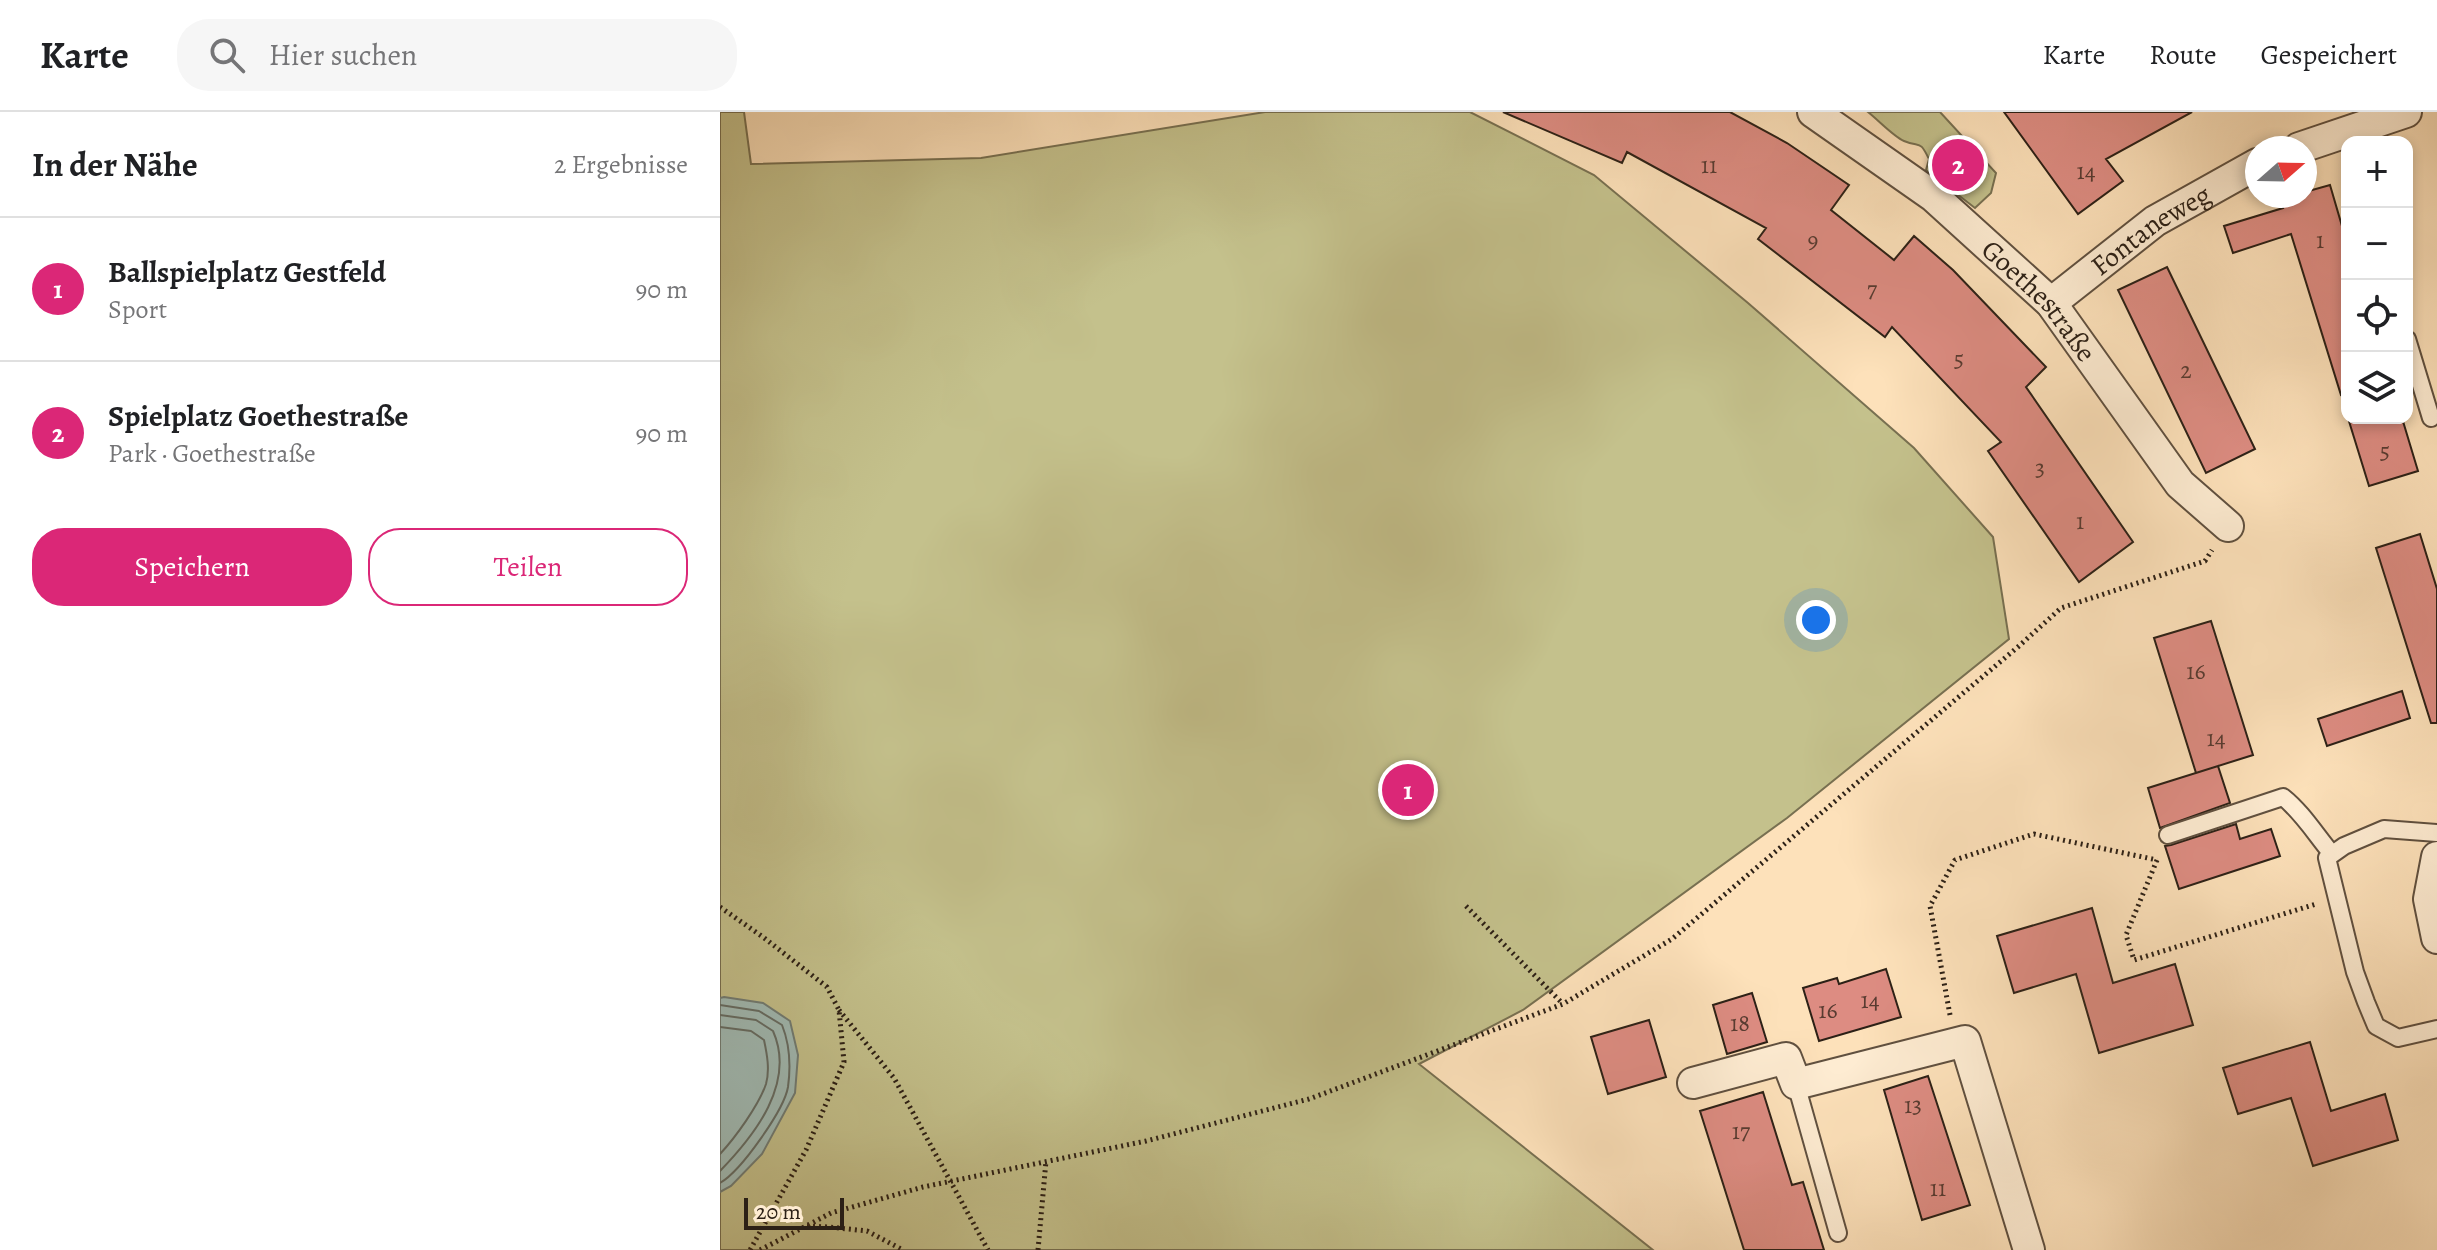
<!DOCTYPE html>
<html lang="de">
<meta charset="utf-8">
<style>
:root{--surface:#fff;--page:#f6f6f6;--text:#202124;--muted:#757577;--line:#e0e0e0;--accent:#db2777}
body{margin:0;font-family:Alegreya,serif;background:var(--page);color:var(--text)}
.controls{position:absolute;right:24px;top:24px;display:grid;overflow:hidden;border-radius:16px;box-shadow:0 4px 12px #0003}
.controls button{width:72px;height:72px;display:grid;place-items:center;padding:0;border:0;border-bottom:2px solid var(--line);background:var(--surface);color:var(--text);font:40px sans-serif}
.compass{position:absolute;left:1525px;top:24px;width:72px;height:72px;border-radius:50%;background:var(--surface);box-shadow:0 4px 12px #0003;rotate:70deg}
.scale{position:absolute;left:24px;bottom:20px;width:100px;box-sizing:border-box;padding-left:8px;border:4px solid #2c2016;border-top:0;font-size:22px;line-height:28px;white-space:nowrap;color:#2c2016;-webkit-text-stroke:6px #feecd2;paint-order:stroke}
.you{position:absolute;left:1096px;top:508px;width:28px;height:28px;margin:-20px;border:6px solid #fff;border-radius:50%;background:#1a73e8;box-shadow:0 0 0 12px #1a73e833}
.badge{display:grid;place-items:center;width:52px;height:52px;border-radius:50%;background:var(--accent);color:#fff;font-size:26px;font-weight:700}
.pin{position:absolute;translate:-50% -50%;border:4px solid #fff;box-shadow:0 2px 8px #0006}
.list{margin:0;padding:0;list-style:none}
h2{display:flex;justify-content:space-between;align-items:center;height:104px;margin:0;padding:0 32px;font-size:34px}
h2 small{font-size:26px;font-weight:400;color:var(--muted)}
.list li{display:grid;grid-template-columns:52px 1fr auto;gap:24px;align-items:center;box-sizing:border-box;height:144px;padding:0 32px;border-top:2px solid var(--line)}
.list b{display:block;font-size:30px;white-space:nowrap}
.list p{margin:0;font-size:26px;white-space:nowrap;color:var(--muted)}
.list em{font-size:26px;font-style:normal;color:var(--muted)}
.actions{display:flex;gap:16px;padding:24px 32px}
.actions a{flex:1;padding:18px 0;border:2px solid var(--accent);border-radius:32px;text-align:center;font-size:28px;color:var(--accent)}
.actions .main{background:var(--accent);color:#fff}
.icon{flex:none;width:44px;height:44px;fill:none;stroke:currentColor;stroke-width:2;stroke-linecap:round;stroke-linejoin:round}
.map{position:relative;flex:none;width:1717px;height:1138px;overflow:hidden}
header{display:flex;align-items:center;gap:48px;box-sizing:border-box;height:112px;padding:0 40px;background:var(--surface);border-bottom:2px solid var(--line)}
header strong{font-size:38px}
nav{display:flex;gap:44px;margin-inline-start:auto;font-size:28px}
.search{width:560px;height:72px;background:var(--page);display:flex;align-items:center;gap:20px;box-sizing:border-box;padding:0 28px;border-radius:32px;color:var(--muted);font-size:30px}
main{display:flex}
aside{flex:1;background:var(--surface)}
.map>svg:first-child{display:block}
</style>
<header>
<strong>Karte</strong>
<div class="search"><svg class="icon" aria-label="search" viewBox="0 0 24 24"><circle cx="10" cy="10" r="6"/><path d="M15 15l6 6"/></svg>Hier suchen</div>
<nav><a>Karte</a><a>Route</a><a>Gespeichert</a></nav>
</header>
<main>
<aside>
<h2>In der Nähe<small>2 Ergebnisse</small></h2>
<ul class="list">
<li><span class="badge">1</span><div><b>Ballspielplatz Gestfeld</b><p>Sport</p></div><em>90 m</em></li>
<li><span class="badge">2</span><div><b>Spielplatz Goethestraße</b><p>Park · Goethestraße</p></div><em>90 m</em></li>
</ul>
<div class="actions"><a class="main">Speichern</a><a>Teilen</a></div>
</aside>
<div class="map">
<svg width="1717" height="1138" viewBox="0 0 1717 1138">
<rect width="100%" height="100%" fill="#fde1ba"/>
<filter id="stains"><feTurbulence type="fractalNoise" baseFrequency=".0025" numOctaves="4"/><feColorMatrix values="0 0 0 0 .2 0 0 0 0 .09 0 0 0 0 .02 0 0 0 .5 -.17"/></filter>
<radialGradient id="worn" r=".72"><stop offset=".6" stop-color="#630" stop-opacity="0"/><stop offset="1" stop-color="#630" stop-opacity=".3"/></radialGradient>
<path fill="#c4c18c" stroke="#787051" stroke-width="2" d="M 0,0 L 24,0 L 31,52 L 261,46 L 545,0 L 750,0 L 874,63 L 1028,191 L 1194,336 L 1273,425 L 1289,527 L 1067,706 L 803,898 L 699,952 L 933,1138 L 0,1138 Z
M 1148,0 L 1220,0 L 1276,61 L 1271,81 L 1255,96 L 1206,58 L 1209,47 C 1199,27 1201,36 1184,29 C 1174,25 1157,7 1148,0 Z"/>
<path fill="#a1bcb6" stroke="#727e76" stroke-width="2" d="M 4,885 L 43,891 L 70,909 L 78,943 L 75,981 L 42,1042 L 11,1074 L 0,1080 L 0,886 Z"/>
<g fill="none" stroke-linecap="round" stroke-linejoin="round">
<path stroke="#666e66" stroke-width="2" d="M 0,893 L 39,899 L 62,913 C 70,933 71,953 68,975 C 64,998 21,1059 0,1071
M 0,903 L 36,908 L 53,919 C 76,971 35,1023 0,1059
M 0,915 L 31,919 L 44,928 C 47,942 50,958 46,972 C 39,993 15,1026 0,1042"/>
</g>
<path fill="#dd8c82" stroke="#2c2016" stroke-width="2" d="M 783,0 L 1010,0 L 1067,31 L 1129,73 L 1111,98 L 1174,148 L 1194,124 L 1233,158 L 1326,255 L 1306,275 L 1413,430 L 1359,470 L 1268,339 L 1281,330 L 1172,215 L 1165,225 L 1038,127 L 1046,116 L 907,40 L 902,51 Z
M 1284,0 L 1472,0 L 1386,47 L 1403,69 L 1358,102 Z
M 1610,73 L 1622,114 L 1627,113 L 1627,282 L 1621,283 L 1571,122 L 1513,141 L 1504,114 L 1563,96 L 1560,88 L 1573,84 L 1585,84 L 1585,80 Z
M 1447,155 L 1535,337 L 1486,361 L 1398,178 Z
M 1628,306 L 1682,306 L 1698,359 L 1649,374 Z
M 1700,422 L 1717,477 L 1717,611 L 1711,611 L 1656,436 Z
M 1491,509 L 1533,643 L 1476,661 L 1434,526 Z
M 1682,579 L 1690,606 L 1607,634 L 1598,607 Z
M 1498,654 L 1510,691 L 1440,716 L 1428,676 Z
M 1516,712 L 1520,727 L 1551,717 L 1560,744 L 1459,777 L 1445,734 L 1451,733 Z
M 1372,796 L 1393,871 L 1455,852 L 1473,913 L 1379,941 L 1356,862 L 1294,881 L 1277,824 Z
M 1166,857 L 1181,905 L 1099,929 L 1083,876 L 1117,866 L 1119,872 Z
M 1032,881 L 1047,930 L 1007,942 L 993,893 Z
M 929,908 L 946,965 L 888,982 L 871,925 Z
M 1590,930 L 1611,999 L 1665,982 L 1678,1028 L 1593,1054 L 1571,986 L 1518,1002 L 1503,956 Z
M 1208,964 L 1250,1093 L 1202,1108 L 1164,978 Z
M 1043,980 L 1072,1073 L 1083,1070 L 1104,1138 L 1024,1138 L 980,999 Z"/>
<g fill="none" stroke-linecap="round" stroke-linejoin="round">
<defs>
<path id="lane" d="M 1687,227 L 1711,306
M 1717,721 L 1664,717 L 1624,734 L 1607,746 L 1635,860 L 1646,890 L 1656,914 L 1678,926 L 1717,917
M 1448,723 L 1563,685 C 1582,700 1596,723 1612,742
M 1076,972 L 1118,1121"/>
<g id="street">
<path id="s1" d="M 1093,0 L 1213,84 L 1331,191 L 1460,372 L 1508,414"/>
<path d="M 1579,36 L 1686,0"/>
<path id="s2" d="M 1331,191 L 1435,109 L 1537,52"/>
<path d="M 1717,745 L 1709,787 L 1717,826"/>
<path d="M 973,971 L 1066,946 L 1076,972 L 1245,929 L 1309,1138"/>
</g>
</defs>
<use href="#lane" stroke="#60503f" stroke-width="20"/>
<use href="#street" stroke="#60503f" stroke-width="34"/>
<path stroke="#2c2016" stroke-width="5" stroke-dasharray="2 4" stroke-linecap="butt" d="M 1437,748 L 1406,823 L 1414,848 L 1596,792
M 746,794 L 843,892
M 0,795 L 43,825 L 107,875 L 119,898 L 124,950 L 86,1038 L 30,1138
M 119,898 L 174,966 L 268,1138
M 1230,903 L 1210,794 L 1235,748 L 1314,722 L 1437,748
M 87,1114 L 109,1115 L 147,1119 L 183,1138
M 40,1138 L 111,1101 L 203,1075 L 426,1029 L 589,987 L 843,892 L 952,827 L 1299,534 L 1341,496 L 1485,449 L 1492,438
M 318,1138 L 326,1049"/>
<use href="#lane" stroke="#feecd2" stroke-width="16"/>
<use href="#street" stroke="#feecd2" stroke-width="30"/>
</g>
<g text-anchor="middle" stroke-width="8" stroke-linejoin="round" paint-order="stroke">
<g font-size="24" fill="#583b31">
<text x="989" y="61">11</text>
<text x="1366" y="67">14</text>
<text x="1093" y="136">9</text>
<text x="1600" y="136">1</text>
<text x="1152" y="185">7</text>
<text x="1239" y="255">5</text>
<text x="1466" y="266">2</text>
<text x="1665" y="347">5</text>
<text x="1320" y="364">3</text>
<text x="1360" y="417">1</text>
<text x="1476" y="567">16</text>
<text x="1496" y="634">14</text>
<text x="1150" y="896">14</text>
<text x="1108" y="906">16</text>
<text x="1020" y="919">18</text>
<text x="1193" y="1001">13</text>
<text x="1021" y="1027">17</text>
<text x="1218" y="1084">11</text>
</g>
<g font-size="28" fill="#2c2016" stroke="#feecd2">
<text dy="10" stroke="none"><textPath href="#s2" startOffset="124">Fontaneweg</textPath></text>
<text dy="10" stroke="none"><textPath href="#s1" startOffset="296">Goethestraße</textPath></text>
</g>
</g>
<rect width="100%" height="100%" filter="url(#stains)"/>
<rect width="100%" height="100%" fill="url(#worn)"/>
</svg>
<div class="controls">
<button>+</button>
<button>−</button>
<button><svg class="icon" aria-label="locate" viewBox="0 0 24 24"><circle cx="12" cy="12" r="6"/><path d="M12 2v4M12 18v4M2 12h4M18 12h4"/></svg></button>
<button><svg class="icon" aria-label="layers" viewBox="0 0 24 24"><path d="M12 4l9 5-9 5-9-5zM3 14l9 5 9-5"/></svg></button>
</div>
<svg class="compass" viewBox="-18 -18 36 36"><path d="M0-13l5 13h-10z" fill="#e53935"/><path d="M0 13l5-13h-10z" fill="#757577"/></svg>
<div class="scale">20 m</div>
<div class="you"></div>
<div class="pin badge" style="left:688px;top:678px">1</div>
<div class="pin badge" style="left:1238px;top:53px">2</div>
</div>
</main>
